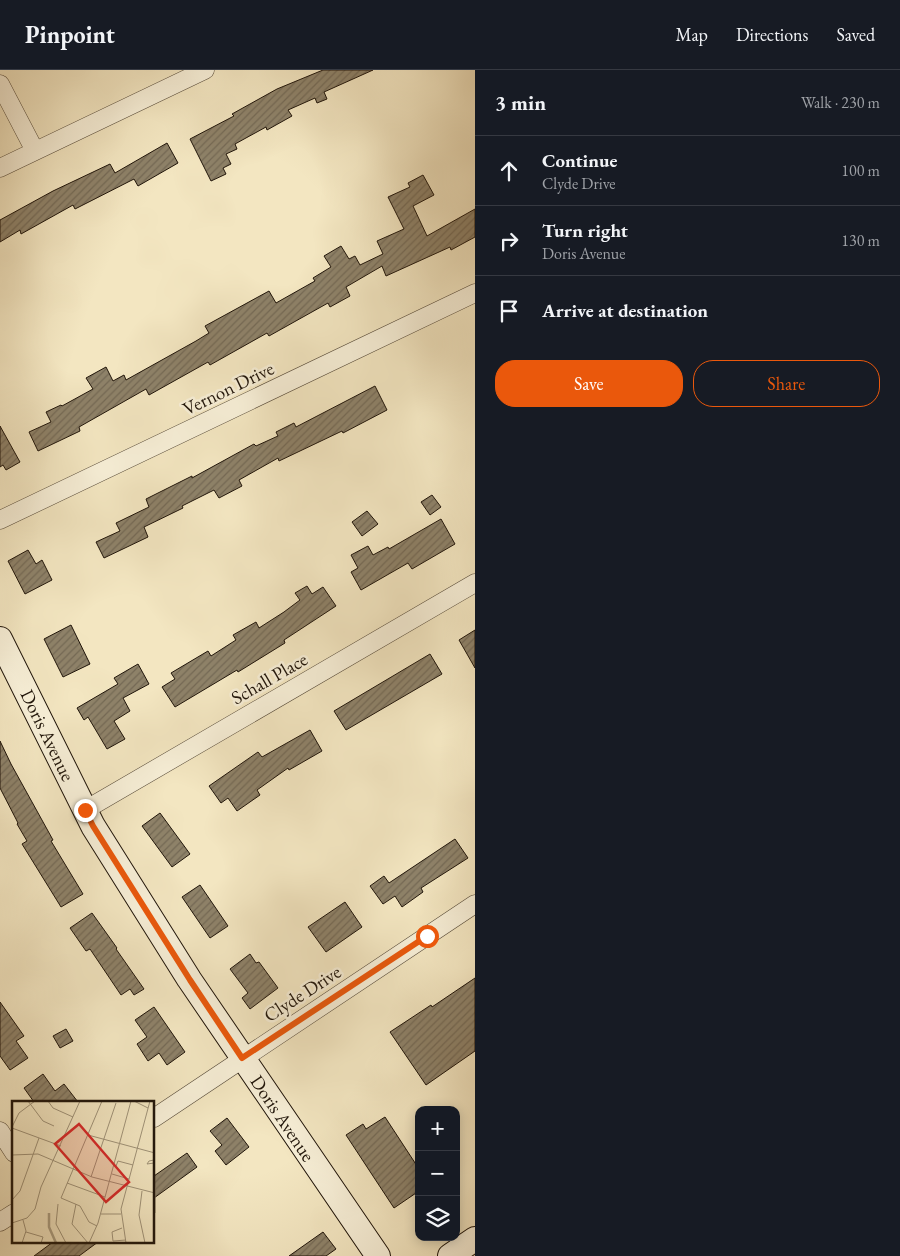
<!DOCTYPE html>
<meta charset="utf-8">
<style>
:root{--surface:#171b24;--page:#242831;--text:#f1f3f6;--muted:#9ea1a6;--line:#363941;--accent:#ea580c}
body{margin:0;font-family:"EB Garamond",serif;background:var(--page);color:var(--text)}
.controls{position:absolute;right:15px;bottom:15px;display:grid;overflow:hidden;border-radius:10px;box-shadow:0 2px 12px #0003}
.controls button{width:45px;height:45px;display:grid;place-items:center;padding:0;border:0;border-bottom:1px solid var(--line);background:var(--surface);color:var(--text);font:25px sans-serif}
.stop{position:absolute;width:15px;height:15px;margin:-11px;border:4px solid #ea580c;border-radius:50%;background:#fff}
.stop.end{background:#ea580c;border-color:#fff;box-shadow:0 1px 5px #0008}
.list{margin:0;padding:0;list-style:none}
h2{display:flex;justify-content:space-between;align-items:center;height:65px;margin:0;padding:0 20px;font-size:21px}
h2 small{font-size:16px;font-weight:400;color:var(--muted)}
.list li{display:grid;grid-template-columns:32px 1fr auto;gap:15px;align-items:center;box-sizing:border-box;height:70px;padding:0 20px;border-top:1px solid var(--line)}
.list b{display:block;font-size:19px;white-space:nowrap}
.list p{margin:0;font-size:16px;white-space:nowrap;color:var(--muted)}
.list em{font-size:16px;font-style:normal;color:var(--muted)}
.actions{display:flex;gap:10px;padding:15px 20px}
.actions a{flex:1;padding:11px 0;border:1px solid var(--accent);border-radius:20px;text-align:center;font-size:18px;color:var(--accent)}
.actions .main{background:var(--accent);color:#fff}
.icon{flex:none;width:28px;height:28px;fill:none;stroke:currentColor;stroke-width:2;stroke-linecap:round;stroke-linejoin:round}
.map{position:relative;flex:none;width:475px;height:1186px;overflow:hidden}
header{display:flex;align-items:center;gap:30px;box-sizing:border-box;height:70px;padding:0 25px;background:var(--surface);border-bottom:1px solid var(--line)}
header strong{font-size:24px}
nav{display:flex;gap:28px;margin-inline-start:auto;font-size:18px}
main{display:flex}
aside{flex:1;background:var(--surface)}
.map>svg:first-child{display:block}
</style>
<header>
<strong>Pinpoint</strong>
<nav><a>Map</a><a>Directions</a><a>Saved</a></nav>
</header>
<main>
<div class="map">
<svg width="475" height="1186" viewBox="0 0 475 1186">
<defs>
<pattern id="building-hatch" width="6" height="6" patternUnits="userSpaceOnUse" patternTransform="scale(1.25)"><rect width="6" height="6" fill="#8e8269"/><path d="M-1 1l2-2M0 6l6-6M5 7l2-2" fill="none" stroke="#746955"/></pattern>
</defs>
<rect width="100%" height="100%" fill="#f3e6c1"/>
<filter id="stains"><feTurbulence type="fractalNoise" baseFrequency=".004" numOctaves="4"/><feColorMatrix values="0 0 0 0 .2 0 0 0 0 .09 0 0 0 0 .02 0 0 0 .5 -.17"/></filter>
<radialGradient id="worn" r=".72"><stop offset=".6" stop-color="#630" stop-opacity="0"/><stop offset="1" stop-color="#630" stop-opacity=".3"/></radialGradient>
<path fill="url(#building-hatch)" stroke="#20150a" d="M 323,0 L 373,0 L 324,22 L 327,29 L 317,33 L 315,28 L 288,40 L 292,46 L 267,60 L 266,57 L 235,74 L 237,79 L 226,84 L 231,94 L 223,98 L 226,104 L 211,111 L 190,69 L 234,46 L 232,44 L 277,19 Z
M 167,73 L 178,93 L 138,116 L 134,109 L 75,139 L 73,135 L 21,164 L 20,160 L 0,172 L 0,150 L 53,121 L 110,94 L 115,103 Z
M 423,105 L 434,125 L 413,136 L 427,166 L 475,139 L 475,167 L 451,180 L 450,177 L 386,206 L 382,196 L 346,217 L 350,226 L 330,237 L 328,233 L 269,266 L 267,263 L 210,295 L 208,292 L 149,325 L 146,319 L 79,357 L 80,361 L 38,381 L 29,362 L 51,352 L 46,342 L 61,335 L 62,336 L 93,319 L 86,308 L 106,297 L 113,311 L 124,305 L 126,310 L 196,271 L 209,263 L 205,256 L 269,221 L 276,233 L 315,211 L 313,208 L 331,197 L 324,186 L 341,176 L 349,189 L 355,186 L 360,195 L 383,184 L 377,171 L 404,159 L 388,127 L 410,117 L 408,113 Z
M 375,316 L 387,340 L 343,363 L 342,361 L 279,391 L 278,388 L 239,410 L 242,416 L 219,428 L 214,420 L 182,436 L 183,438 L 144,457 L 148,467 L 104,488 L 96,472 L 120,461 L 116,453 L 149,437 L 146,429 L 192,406 L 192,408 L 254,374 L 256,376 L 278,366 L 276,362 L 294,353 L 296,357 Z
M 0,356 L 20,392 L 6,400 L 3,395 L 0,397 Z
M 432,425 L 441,437 L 430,445 L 421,432 Z
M 367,441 L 378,454 L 362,466 L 352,452 Z
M 441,449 L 455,474 L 412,499 L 408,493 L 361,520 L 351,502 L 358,498 L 351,485 L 368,476 L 373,485 L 388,477 L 389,479 Z
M 28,480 L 36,494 L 42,490 L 52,510 L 25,524 L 8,491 Z
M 307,516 L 312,524 L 323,517 L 336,536 L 284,570 L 285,573 L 238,602 L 237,600 L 175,637 L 162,617 L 175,609 L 171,603 L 208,581 L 211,586 L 236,570 L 233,565 L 256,552 L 259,558 L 284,542 L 300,530 L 295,523 Z
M 71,555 L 90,594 L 63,607 L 44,569 Z
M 475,560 L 475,598 L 459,570 Z
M 430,584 L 442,604 L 346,660 L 334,641 Z
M 138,594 L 149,614 L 123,628 L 130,641 L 114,651 L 125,669 L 107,679 L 88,647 L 84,650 L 77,638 L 118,614 L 114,608 Z
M 310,660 L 322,681 L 289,700 L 288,698 L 257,720 L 260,725 L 237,741 L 228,728 L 221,733 L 209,716 L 258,682 L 262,687 Z
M 0,671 L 11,694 L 53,770 L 51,771 L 83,824 L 61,837 L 22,774 L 27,771 L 17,754 L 18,753 L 0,718 Z
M 160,743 L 190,784 L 172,797 L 142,756 Z
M 455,769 L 468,788 L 421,818 L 423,822 L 402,837 L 395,826 L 383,834 L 370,816 L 384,806 L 389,813 Z
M 200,815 L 228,856 L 210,868 L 182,827 Z
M 345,832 L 362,857 L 326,882 L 308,857 Z
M 92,843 L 117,878 L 116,879 L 144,919 L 134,925 L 130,919 L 121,925 L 90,879 L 86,881 L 70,858 Z
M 250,884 L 256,893 L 259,892 L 278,918 L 250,939 L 242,928 L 248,923 L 230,899 Z
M 475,908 L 475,981 L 426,1015 L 390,962 L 431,935 L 432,937 Z
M 0,932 L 24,966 L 16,971 L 28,988 L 10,1000 L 0,986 Z
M 154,937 L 185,982 L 167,995 L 159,983 L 148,991 L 137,974 L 147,967 L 135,950 Z
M 66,959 L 73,971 L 60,978 L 53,966 Z
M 43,1004 L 55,1021 L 64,1014 L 78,1032 L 34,1032 L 24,1018 Z
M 385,1047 L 419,1099 L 419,1121 L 394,1138 L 346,1065 L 363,1054 L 366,1059 Z
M 227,1048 L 249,1077 L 226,1095 L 215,1081 L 222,1075 L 210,1061 Z
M 187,1083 L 197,1097 L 154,1128 L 154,1106 Z
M 323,1162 L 336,1179 L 326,1186 L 289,1186 Z
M 53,1172 L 98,1172 L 79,1186 L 34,1186 Z"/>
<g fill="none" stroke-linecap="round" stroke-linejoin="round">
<defs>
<path id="street" d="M 0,14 L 35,81
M 0,98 L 205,0
M 0,450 L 475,223
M 85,740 L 475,513
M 154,1048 L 475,834
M 0,1061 L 14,1083
M 0,1152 L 14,1143"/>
<path id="secondary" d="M 0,569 L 93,756 L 189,909 L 378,1186
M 450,1186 L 475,1169"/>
</defs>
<use href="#street" stroke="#554938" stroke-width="19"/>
<use href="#secondary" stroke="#20150a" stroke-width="26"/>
<use href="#street" stroke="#f7efd7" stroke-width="18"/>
<use href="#secondary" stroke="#f7efd7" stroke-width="24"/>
</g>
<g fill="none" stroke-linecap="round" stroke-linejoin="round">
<path stroke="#ea580c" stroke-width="6" d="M 85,740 L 93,756 L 190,910 L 242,988 L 427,866"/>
</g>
<g text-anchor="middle" stroke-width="5" stroke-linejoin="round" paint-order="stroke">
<g font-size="19" fill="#20150a" stroke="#f7efd7">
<text transform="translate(228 318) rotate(-26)" y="7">Vernon Drive</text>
<text transform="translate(269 608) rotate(-30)" y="7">Schall Place</text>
<text transform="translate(48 665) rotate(64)" y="7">Doris Avenue</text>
<text transform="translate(302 923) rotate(-33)" y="7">Clyde Drive</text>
<text transform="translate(283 1048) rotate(56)" y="7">Doris Avenue</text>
</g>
</g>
<g transform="translate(12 1031)">
<rect width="142" height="142" fill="#f3e6c1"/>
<path fill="none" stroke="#ab9f83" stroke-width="2.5" d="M 37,112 L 37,126 L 44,142"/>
<path fill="none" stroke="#9f9278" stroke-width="1" d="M 16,0 L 31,20 L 42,25M 36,0 L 41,7 L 61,16M 122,0 L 136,7M 0,26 L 7,12 L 23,0M 0,27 L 49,45M 76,34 L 143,52M 0,54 L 26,53 L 80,76 L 143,92M 142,59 L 142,62 L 135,63 L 137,60 L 142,59 L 143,59M 104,65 L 106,60 L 121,64M 100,73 L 117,78M 79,76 L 104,2M 55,82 L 93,96M 143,86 L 143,112M 130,90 L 127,114 L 133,142M 0,99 L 8,90 L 27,37M 46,103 L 44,123 L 54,142M 64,103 L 60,123 L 76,142M 89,113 L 109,113M 0,122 L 15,117 L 23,108 L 29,86 L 68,0M 85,125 L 77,121 L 68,105 L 49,97 L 90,0M 110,127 L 100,131 L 101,140 L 114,139M 14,131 L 31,136 L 29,142M 10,142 L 14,130 L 11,119M 77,142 L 86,122 L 119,0M 114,142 L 109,108 L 138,0"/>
<path fill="#d62828" fill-opacity="0.15" stroke="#d62828" stroke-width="2.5" d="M 67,23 L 117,81 L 94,101 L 43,43 Z"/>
<rect width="142" height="142" fill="none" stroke="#20150a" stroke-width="2.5"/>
</g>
<rect width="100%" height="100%" filter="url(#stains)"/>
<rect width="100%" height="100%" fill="url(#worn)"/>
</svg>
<div class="controls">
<button>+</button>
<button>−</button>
<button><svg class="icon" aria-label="layers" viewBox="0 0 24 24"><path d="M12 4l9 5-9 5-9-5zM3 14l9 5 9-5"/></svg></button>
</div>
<div class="stop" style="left:427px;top:866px"></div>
<div class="stop end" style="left:85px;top:740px"></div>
</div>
<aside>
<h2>3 min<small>Walk · 230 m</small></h2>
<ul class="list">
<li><svg class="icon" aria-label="ahead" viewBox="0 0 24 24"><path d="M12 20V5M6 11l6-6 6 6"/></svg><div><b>Continue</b><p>Clyde Drive</p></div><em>100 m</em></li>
<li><svg class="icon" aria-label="right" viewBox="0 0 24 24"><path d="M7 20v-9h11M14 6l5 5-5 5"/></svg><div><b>Turn right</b><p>Doris Avenue</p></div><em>130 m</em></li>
<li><svg class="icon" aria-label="arrive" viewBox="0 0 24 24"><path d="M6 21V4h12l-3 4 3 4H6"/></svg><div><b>Arrive at destination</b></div></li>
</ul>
<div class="actions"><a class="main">Save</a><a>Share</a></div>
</aside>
</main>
